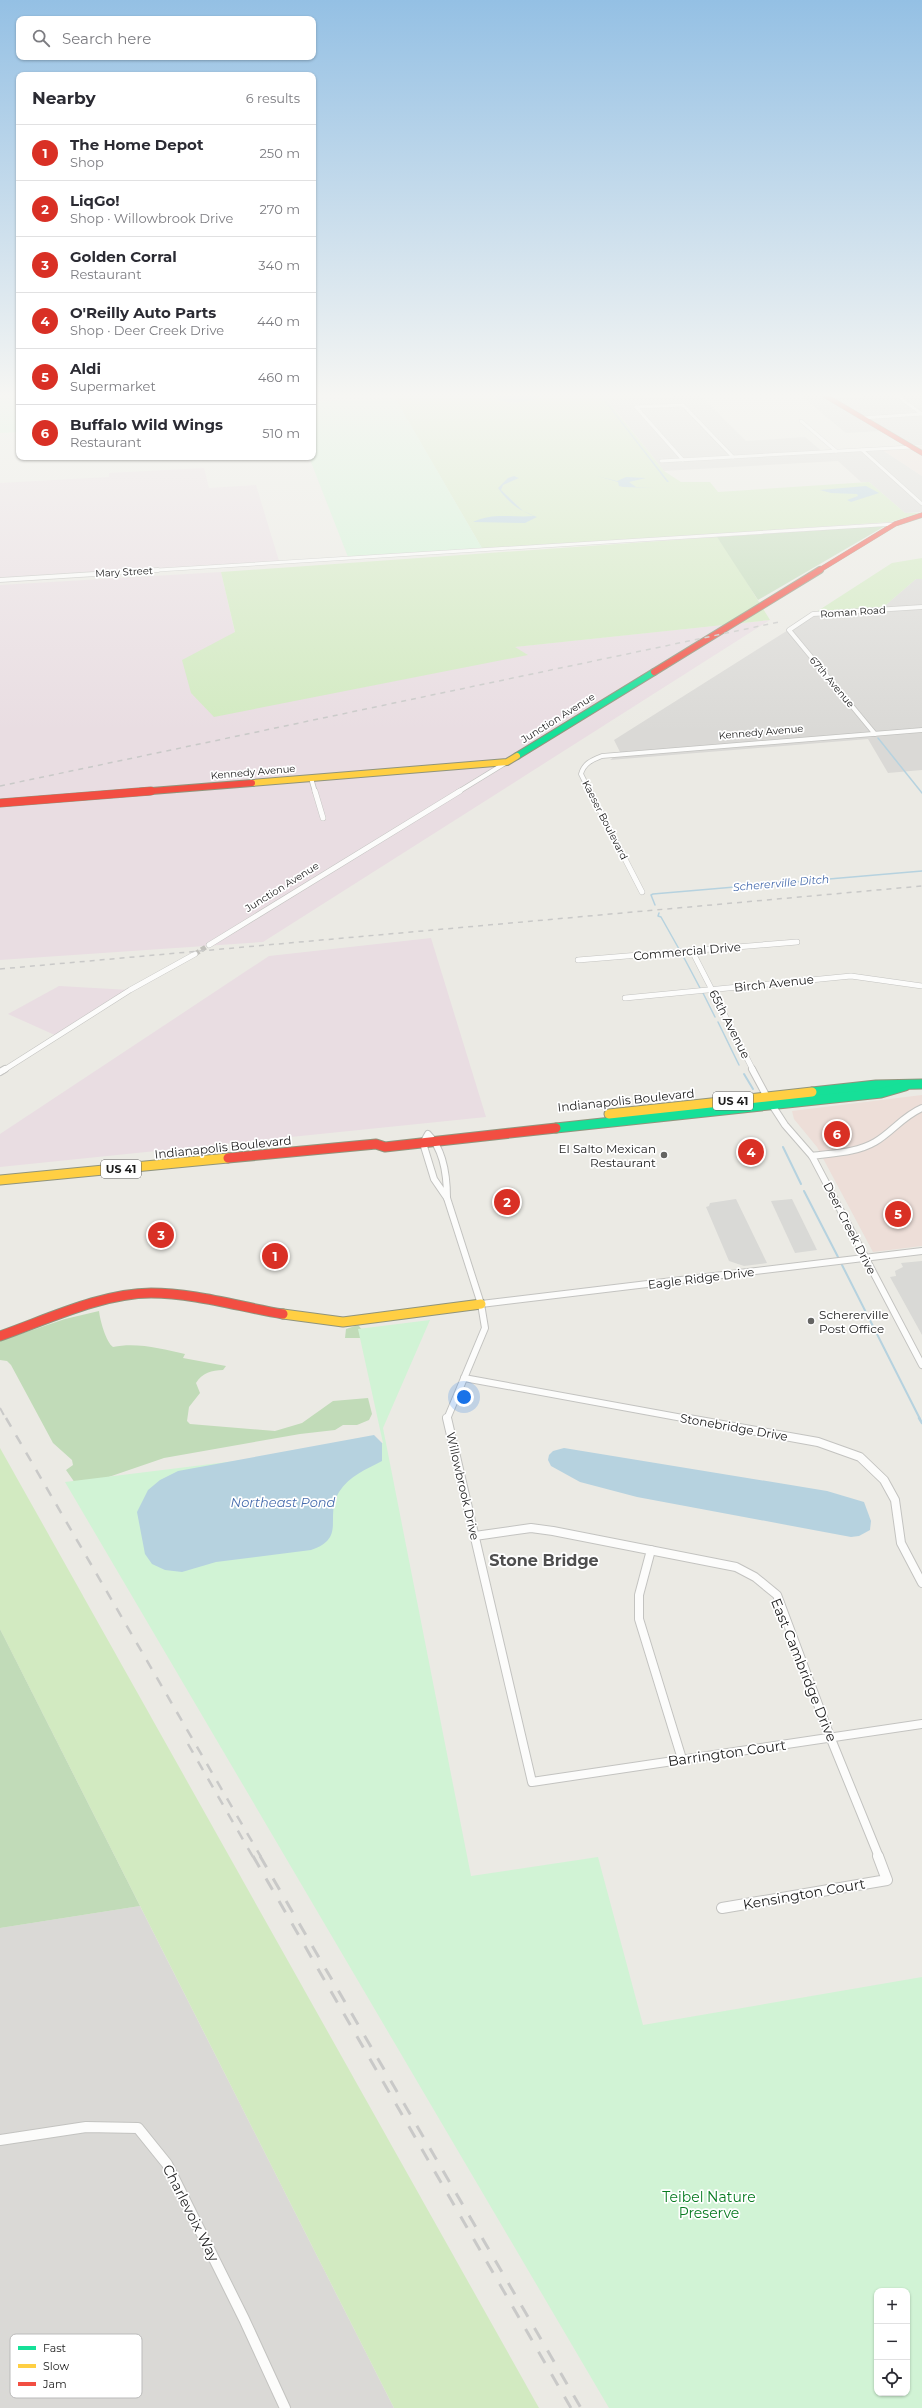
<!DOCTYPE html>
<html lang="en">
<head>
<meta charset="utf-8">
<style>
  body { margin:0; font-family:Montserrat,sans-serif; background:#f7f7f7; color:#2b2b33 }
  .controls { position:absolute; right:12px; bottom:12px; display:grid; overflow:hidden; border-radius:8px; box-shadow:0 1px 3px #0004 }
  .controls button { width:36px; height:36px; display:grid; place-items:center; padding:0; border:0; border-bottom:1px solid #e1e1e2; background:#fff; color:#2b2b33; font:20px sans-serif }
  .you { position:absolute; left:464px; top:1397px; width:14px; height:14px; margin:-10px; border:3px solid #fff; border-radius:50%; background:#1a73e8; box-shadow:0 0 0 6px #1a73e833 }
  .badge { display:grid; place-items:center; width:26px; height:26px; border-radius:50%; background:#d93025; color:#fff; font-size:13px; font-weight:700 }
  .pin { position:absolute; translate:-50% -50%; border:2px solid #fff; box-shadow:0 1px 4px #0006 }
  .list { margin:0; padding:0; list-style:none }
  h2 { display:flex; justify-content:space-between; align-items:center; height:52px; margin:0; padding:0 16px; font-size:17px }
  h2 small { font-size:13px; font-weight:400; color:#7c7c81 }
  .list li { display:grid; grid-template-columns:26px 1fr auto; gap:12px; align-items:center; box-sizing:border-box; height:56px; padding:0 16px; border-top:1px solid #e1e1e2 }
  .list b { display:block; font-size:15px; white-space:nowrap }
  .list p { margin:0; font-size:13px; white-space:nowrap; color:#7c7c81 }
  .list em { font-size:13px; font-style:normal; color:#7c7c81 }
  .icon { flex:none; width:22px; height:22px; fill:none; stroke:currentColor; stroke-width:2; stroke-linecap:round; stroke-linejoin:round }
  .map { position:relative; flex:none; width:922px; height:2408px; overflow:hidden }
  .search { position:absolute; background:#fff; box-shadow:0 1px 3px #0004; left:16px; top:16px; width:300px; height:44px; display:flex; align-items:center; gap:10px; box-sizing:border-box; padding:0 14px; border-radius:8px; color:#7c7c81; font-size:15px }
  .panel { position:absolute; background:#fff; box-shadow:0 1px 3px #0004; left:16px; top:72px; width:300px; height:388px; border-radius:8px }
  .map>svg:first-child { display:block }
  .residential { fill:#dad9d6 }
  .commercial { fill:#edded8 }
  .industrial { fill:#e9dde2 }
  .grass { fill:#d2eac1 }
  .forest { fill:#c1dbb8 }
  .park { fill:#d1f3d5; fill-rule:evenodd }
  .parking { fill:#d9d9d6 }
  .water { fill:#b6d2df }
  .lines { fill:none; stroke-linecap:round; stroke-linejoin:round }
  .stream-far2 { stroke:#b6d2df; stroke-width:1.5 }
  .stream-far1 { stroke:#b6d2df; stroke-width:2 }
  .stream { stroke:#b6d2df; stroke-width:2.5 }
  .street-tunnel { stroke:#c2c1bc; stroke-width:5; stroke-dasharray:5 2.5; stroke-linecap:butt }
  .street-far5-casing { stroke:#c3c3c0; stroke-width:4 }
  .street-far4-casing { stroke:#c3c3c0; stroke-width:5.5 }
  .street-far3-casing { stroke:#c3c3c0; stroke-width:6 }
  .street-far2-casing { stroke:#c3c3c0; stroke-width:8 }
  .street-far1-casing { stroke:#c3c3c0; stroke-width:10 }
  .street-casing { stroke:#c3c3c0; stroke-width:12 }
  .fast-far1-casing { stroke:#90947c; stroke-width:8 }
  .fast-casing { stroke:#90947c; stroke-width:11 }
  .slow-far1-casing { stroke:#90947c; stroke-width:8 }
  .slow-casing { stroke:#90947c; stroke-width:11 }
  .jam-far3-casing { stroke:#90947c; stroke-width:5.5 }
  .jam-far2-casing { stroke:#90947c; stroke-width:8 }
  .jam-far1-casing { stroke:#90947c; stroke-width:9 }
  .jam-casing { stroke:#90947c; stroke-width:11 }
  .street-far5 { stroke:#fcfcfb; stroke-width:3 }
  .street-far4 { stroke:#fcfcfb; stroke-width:4 }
  .street-far3 { stroke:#fcfcfb; stroke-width:5 }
  .street-far2 { stroke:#fcfcfb; stroke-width:6 }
  .street-far1 { stroke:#fcfcfb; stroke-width:8 }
  .street { stroke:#fcfcfb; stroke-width:10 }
  .fast-far1 { stroke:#16e098; stroke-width:6 }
  .fast { stroke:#16e098; stroke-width:9 }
  .slow-far1 { stroke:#ffcf43; stroke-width:6 }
  .slow { stroke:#ffcf43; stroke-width:9 }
  .jam-far3 { stroke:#f24e42; stroke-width:4.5 }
  .jam-far2 { stroke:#f24e42; stroke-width:6 }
  .jam-far1 { stroke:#f24e42; stroke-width:8 }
  .jam { stroke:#f24e42; stroke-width:9 }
  .rail-far3 { stroke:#c9c9c8; stroke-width:1.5; stroke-dasharray:5 5; stroke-linecap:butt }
  .rail-far2 { stroke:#c9c9c8; stroke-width:2; stroke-dasharray:8 8; stroke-linecap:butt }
  .rail-far1 { stroke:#c9c9c8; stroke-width:2.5; stroke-dasharray:10 10; stroke-linecap:butt }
  .rail { stroke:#c9c9c8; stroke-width:3; stroke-dasharray:13 13; stroke-linecap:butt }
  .poi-dot { fill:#646462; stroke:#fff; stroke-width:1.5 }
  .labels { text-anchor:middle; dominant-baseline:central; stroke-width:3.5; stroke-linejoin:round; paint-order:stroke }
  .far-street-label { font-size:10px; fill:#1c1c1c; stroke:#fff }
  .far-water-label { font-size:11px; font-style:italic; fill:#476cad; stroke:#fff }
  .shield { fill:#fff; stroke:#606060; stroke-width:1 }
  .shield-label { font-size:11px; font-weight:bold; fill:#1c1c1c }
  .street-label { font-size:12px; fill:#1c1c1c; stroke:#fff }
  .poi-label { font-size:12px; fill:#1c1c1c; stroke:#fff; text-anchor:end }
  .water-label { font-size:13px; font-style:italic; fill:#476cad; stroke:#fff }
  .near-street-label { font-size:14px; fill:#1c1c1c; stroke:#fff }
  .near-park-label { font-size:14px; fill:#097b22; stroke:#fff }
  .near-neighbourhood-label { font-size:16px; font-weight:bold; fill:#4f4f4f; stroke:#fff }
  .key { fill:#fff; stroke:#bbb; stroke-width:1 }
  .key-label { font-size:11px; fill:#1c1c1c }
</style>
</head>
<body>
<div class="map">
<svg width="922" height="2408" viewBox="0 0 922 2408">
  <rect width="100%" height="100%" fill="#ebeae4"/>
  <g class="residential">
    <polygon points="700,395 746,441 805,437 824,453 881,449 922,476 922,512 905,513 869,482 861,482 838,461 664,471 607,399"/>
    <polygon points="800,395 820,395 880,431 846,433"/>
    <polygon points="828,395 922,395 922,445 913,445"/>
    <polygon points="916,579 922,579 922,770 888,773 868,739 610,760 620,752 614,740 812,615 880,610"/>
    <polygon points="140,1906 394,2408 0,2408 0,1928"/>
  </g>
  <g class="commercial">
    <polygon points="922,446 922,476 881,449 912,447"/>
    <polygon points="922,1095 922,1246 873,1252 817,1147 794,1119 792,1111"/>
  </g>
  <g class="industrial">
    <polygon points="204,468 209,488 256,485 279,561 0,578 0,483 109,477 109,473"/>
    <polygon points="221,572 235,633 527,655 514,647 770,620 263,942 0,960 0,585"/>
    <polygon points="431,938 486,1117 0,1167 0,1134 269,956"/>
    <polygon points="59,986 130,990 57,1036 8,1014"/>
  </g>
  <g class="grass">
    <polygon points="393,395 644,395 646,397 607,400 664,471 681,482 710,482 718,492 869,482 905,513 922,513 890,522 483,550"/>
    <polygon points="717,537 728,552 770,620 515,647 528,655 214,717 191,693 182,660 235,632 221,572"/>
    <polygon points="922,558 922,579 916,579 880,610 813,614 892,563"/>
    <polygon points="0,1448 539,2408 394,2408 0,1629"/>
  </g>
  <g class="forest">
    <polygon points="885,526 758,600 717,537"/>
    <path d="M99 1311C100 1320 106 1342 113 1347 137 1342 162 1349 185 1354L183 1358 226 1366 223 1370C212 1370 202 1373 196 1383L200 1393 189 1407 187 1421 190 1424 275 1431 302 1423 333 1401 368 1398 372 1414 369 1420 357 1425H343L335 1430 300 1434 164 1458 97 1481 89 1503 66 1470 73 1465 72 1460 53 1443 11 1365 7 1361 0 1360V1341L65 1319Z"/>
    <polygon points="358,1325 363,1331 363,1338 345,1338 346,1329"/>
    <polygon points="0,1629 140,1906 0,1928"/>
  </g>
  <g class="park">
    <polygon points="0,395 19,395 19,432 0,433"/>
    <polygon points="395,398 483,550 348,557 309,457 313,457 313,402"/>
    <path d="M430 1320 383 1428 471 1876 598 1857 643 2025 922 1977V2408H609L65 1482 383 1443 358 1329ZM877 2291H907V2393H877Z"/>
  </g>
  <g class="parking">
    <polygon points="736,1199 767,1263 744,1266 729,1261 706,1207 709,1206 710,1203"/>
    <polygon points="792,1199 817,1250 795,1253 771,1201"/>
    <polygon points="922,1261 922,1335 890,1277 896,1276 895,1271 903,1267 901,1263"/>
  </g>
  <g class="water">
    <path d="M494 395H541V396C534 402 499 407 494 395Z"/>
    <polygon points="600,395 601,395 669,482 667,482"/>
    <path d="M514 476 519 478 503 485 501 490 523 511 537 517 525 523 473 522C493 512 513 518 534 516 518 510 508 502 498 488L508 478Z"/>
    <polygon points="597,476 617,481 626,477 646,478 629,482 636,487 654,488 623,487 619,486 618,482"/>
    <polygon points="866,486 879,493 851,502 847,500 858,496 857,494 831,493 820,490"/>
    <path d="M374 1435 382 1443V1461C367 1469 349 1476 339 1492 324 1517 347 1538 311 1550L216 1562 182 1572 165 1570 152 1564 145 1554 137 1512 148 1490 160 1480 178 1471Z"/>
    <polygon points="564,1448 827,1491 864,1502 871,1521 870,1530 859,1536 851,1537 637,1497 580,1482 551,1466 548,1460 549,1455 553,1451"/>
  </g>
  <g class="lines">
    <g class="stream-far2">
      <polyline points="878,738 922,793"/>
      <polyline points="655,905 651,895 653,894 922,871"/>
      <polyline points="659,913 658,916 661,917 679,949"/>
      <polyline points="682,954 700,988"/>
      <polyline points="703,993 715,1017"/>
      <polyline points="718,1022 739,1065"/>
    </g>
    <g class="stream-far1">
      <polyline points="744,1074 753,1089"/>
      <polyline points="783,1147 801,1184"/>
      <polyline points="804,1191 838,1257"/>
      <polyline points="842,1265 920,1419"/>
    </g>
    <polyline class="stream" points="919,1418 922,1423"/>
    <polyline class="street-tunnel" points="195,954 209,945"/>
    <defs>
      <g id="street-far5">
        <polyline points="896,395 922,414"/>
        <polyline points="827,397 863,395"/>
        <polyline points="636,407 683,405 733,457"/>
        <polyline points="636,407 683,460"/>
        <polyline points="862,418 922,414"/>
        <polyline points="801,421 836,451"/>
        <polyline points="862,450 922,504"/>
        <polyline points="661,461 912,447"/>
        <polyline points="142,571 895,524"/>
      </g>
      <g id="street-far4">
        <polyline points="0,580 158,570"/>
        <polyline points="875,734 789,630 813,614 922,607"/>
        <polyline points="311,778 315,792"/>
        <polyline points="458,792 507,762"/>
        <path d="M590 792 581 774C584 763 592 760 602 756L922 730"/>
      </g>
      <g id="street-far3">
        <polyline points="315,791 323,818"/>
        <polyline points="590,791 642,892"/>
        <polyline points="209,945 460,791"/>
        <polyline points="692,951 753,1070"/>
        <polyline points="578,960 797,942"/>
        <polyline points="625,998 851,976 922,986"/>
        <polyline points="4,1070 130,990 195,954"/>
      </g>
      <g id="street-far2">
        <polyline points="752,1069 767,1097"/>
        <polyline points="0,1072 5,1069"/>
        <polyline points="772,1105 785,1125 812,1156 922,1365"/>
        <path d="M428 1134C444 1150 447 1177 447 1198L434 1179 423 1143Z"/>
        <path d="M812 1156C833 1153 856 1153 875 1142 892 1132 903 1116 922 1108"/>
        <polyline points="447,1198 481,1304 485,1328 447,1419"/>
        <polyline points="481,1304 922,1251"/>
        <polyline points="464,1378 688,1419"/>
      </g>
      <g id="street-far1">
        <polyline points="447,1418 532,1782 922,1724"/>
        <polyline points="683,1418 818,1442 860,1457 884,1480 895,1500 901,1543 922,1583"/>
        <polyline points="475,1536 531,1528 553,1531 736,1567 755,1577 777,1595 831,1739 879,1857"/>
        <polyline points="651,1550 639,1595 639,1619 682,1759"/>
      </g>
      <g id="street">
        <polyline points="722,1908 887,1880 878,1856"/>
        <polyline points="0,2140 86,2127 138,2128 167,2164 244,2319 285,2408"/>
      </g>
      <polyline id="fast-far1" points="517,756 654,672"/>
      <g id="fast">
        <polyline points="812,1092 876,1085 922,1084"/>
        <polyline points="556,1128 881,1093 905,1086"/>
      </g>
      <polyline id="slow-far1" points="252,783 507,762 517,756"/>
      <g id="slow">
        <polyline points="609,1114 812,1092"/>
        <polyline points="0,1180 228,1158"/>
        <polyline points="283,1314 343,1322 481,1304"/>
      </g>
      <g id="jam-far3">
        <polyline points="824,395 922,453"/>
        <polyline points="818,571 895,524 922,515"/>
      </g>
      <g id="jam-far2">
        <polyline points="654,672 820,570"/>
        <polyline points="139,792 252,783"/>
      </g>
      <polyline id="jam-far1" points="0,803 151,791"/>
      <g id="jam">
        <polyline points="228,1158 376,1144 385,1147 556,1128"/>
        <path d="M0 1336C46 1320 102 1293 151 1293 195 1293 240 1307 283 1314"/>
      </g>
    </defs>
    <use href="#street-far5" class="street-far5-casing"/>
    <use href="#street-far4" class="street-far4-casing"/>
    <use href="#street-far3" class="street-far3-casing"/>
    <use href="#street-far2" class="street-far2-casing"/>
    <use href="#street-far1" class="street-far1-casing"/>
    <use href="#street" class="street-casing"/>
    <use href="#fast-far1" class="fast-far1-casing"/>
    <use href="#fast" class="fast-casing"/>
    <use href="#slow-far1" class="slow-far1-casing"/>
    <use href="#slow" class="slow-casing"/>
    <use href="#jam-far3" class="jam-far3-casing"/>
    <use href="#jam-far2" class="jam-far2-casing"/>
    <use href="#jam-far1" class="jam-far1-casing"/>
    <use href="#jam" class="jam-casing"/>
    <use href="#street-far5" class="street-far5"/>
    <use href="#street-far4" class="street-far4"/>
    <use href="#street-far3" class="street-far3"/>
    <use href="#street-far2" class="street-far2"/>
    <use href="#street-far1" class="street-far1"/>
    <use href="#street" class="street"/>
    <use href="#fast-far1" class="fast-far1"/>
    <use href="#fast" class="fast"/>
    <use href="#slow-far1" class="slow-far1"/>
    <use href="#slow" class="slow"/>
    <use href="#jam-far3" class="jam-far3"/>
    <use href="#jam-far2" class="jam-far2"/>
    <use href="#jam-far1" class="jam-far1"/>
    <use href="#jam" class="jam"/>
    <g class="rail-far3">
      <polyline points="0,786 779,622"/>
      <polyline points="0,969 922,886"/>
    </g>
    <polyline class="rail-far2" points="0,1408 6,1419"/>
    <g class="rail-far1">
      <polyline points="6,1418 261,1857"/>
      <polyline points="188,1744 253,1857"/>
    </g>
    <g class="rail">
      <polyline points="253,1856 571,2408"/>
      <polyline points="260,1856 581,2408"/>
    </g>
  </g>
  <linearGradient id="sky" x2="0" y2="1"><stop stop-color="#94c0e4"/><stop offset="0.54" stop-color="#f6f6f3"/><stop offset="1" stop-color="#f6f6f3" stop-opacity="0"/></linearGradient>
  <rect width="922" height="732" fill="url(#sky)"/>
  <g class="poi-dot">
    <circle cx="664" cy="1155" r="4"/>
    <circle cx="811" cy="1321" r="4"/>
  </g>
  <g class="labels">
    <g class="far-street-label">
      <text transform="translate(124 572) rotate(-3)">Mary Street</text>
      <text transform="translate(853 612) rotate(-4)">Roman Road</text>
      <text transform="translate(832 682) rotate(50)">67th Avenue</text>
      <text transform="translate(558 718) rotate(-32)">Junction Avenue</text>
      <text transform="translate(761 732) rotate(-5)">Kennedy Avenue</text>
      <text transform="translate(253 772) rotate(-5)">Kennedy Avenue</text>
      <text transform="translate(605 820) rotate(63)">Kaeser Boulevard</text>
      <text transform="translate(282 887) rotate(-32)">Junction Avenue</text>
    </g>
    <g class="far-water-label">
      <text transform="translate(781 883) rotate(-5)">Schererville Ditch</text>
    </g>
    <g class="shield">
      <rect x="713" y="1092" width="40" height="18" rx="3"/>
      <rect x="101" y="1160" width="40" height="18" rx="3"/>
    </g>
    <g class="shield-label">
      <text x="733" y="1101">US 41</text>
      <text x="121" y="1169">US 41</text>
    </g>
    <g class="street-label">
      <text transform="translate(687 951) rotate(-5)">Commercial Drive</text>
      <text transform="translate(774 983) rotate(-6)">Birch Avenue</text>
      <text transform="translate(730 1024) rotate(63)">65th Avenue</text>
      <text transform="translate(626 1100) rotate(-6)">Indianapolis Boulevard</text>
      <text transform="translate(223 1147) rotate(-6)">Indianapolis Boulevard</text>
      <text transform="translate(850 1228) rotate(63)">Deer Creek Drive</text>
      <text transform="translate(701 1278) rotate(-7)">Eagle Ridge Drive</text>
      <text transform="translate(734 1427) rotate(10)">Stonebridge Drive</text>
      <text transform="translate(463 1486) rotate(77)">Willowbrook Drive</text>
    </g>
    <g class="poi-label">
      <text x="656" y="1148">El Salto Mexican<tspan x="656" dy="14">Restaurant</tspan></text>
      <text x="819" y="1314" text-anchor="start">Schererville<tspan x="819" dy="14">Post Office</tspan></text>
    </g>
    <g class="water-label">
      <text x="283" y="1502">Northeast Pond</text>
    </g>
    <g class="near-street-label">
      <text transform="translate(804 1670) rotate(68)">East Cambridge Drive</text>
      <text transform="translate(727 1753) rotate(-8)">Barrington Court</text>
      <text transform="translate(804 1894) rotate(-10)">Kensington Court</text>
      <text transform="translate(191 2213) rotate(63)">Charlevoix Way</text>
    </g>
    <g class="near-park-label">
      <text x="709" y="2197">Teibel Nature<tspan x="709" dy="16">Preserve</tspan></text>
    </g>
    <g class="near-neighbourhood-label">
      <text x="544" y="1560">Stone Bridge</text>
    </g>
  </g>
  <rect x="10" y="2334" width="132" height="64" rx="6" class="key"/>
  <rect x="18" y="2346" width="18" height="4" fill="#16e098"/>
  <rect x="18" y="2364" width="18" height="4" fill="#ffcf43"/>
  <rect x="18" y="2382" width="18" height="4" fill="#f24e42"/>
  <g class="key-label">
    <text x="43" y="2352">Fast</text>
    <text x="43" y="2370">Slow</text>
    <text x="43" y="2388">Jam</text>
  </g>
</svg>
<div class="controls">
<button>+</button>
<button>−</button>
<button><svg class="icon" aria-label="locate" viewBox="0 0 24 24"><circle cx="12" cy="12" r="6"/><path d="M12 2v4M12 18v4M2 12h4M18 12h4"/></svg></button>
</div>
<div class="you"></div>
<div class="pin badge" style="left:275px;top:1256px">1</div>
<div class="pin badge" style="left:507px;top:1202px">2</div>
<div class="pin badge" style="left:161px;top:1235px">3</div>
<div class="pin badge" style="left:751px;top:1152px">4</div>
<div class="pin badge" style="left:898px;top:1214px">5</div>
<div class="pin badge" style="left:837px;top:1134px">6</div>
<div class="search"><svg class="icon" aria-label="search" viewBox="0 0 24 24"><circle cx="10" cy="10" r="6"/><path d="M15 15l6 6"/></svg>Search here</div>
<section class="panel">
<h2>Nearby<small>6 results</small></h2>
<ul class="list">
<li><span class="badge">1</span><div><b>The Home Depot</b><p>Shop</p></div><em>250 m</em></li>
<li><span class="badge">2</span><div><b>LiqGo!</b><p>Shop · Willowbrook Drive</p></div><em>270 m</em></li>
<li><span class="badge">3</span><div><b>Golden Corral</b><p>Restaurant</p></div><em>340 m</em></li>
<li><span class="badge">4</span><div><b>O'Reilly Auto Parts</b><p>Shop · Deer Creek Drive</p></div><em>440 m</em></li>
<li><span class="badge">5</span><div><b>Aldi</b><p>Supermarket</p></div><em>460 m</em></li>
<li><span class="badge">6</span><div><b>Buffalo Wild Wings</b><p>Restaurant</p></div><em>510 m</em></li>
</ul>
</section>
</div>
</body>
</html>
